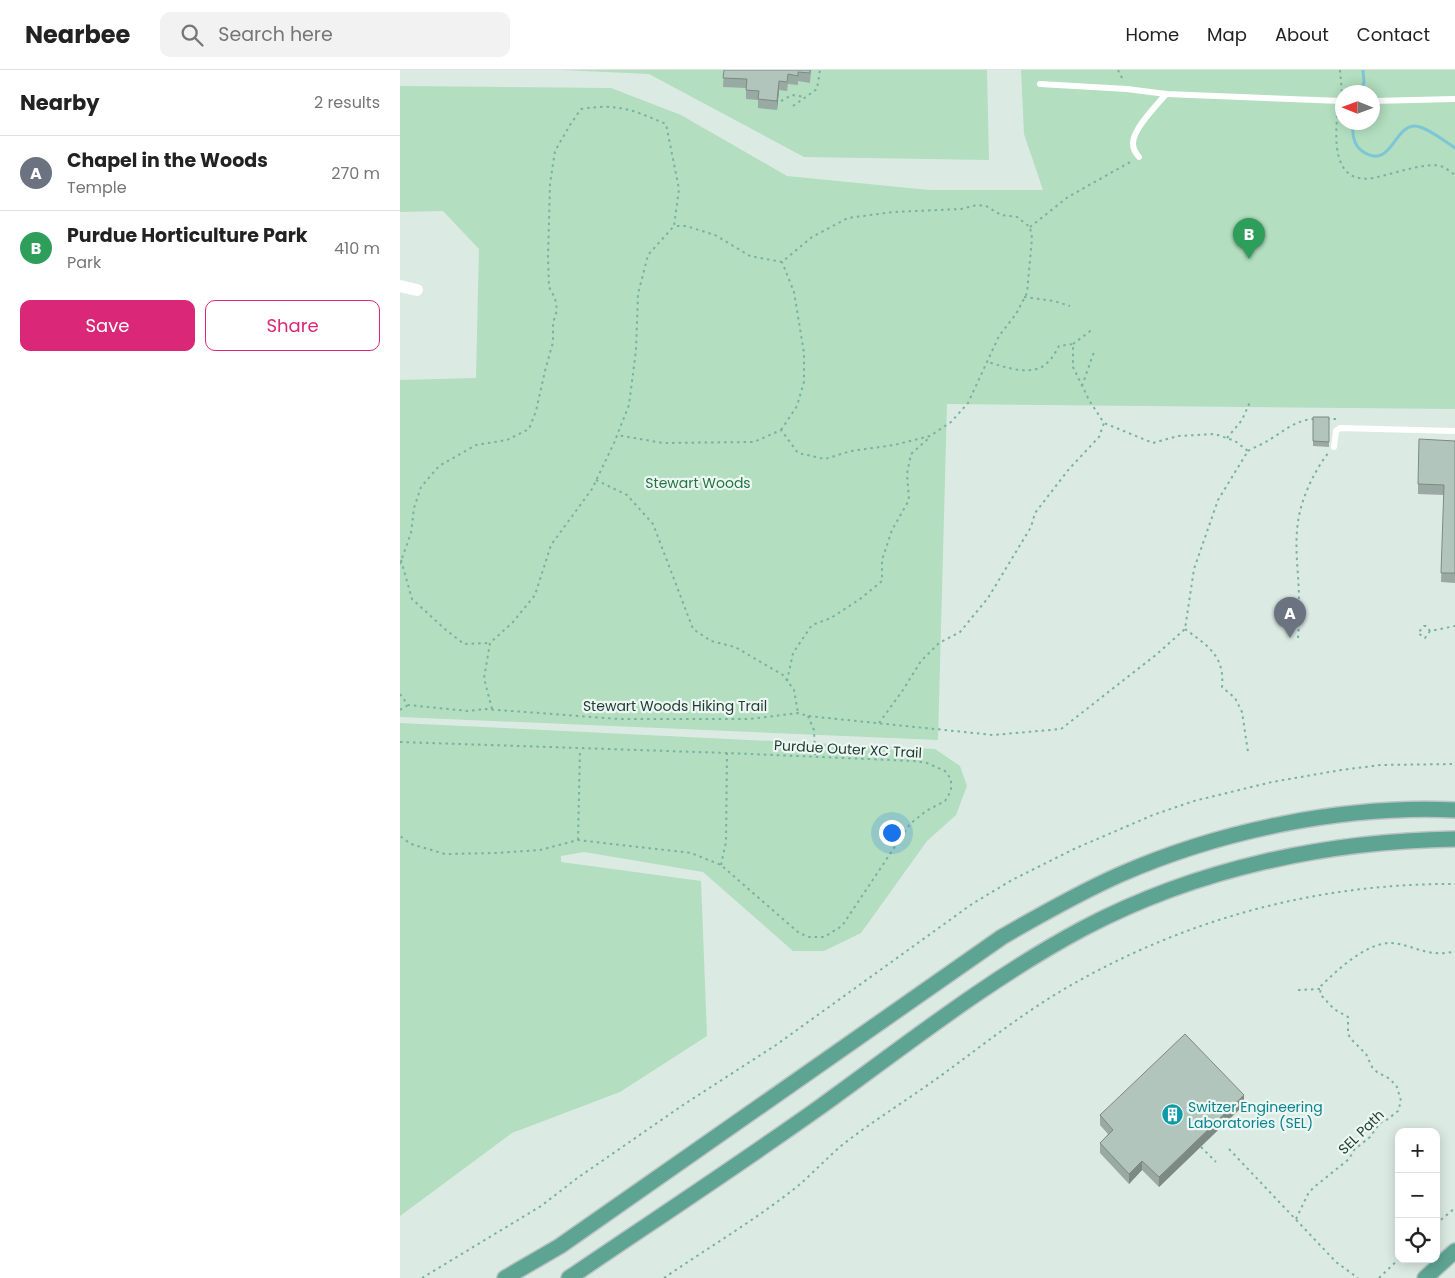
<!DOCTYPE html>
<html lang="en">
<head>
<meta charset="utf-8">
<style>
  body { margin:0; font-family:Poppins,sans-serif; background:#f2f2f2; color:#222 }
  .controls { position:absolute; right:15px; bottom:15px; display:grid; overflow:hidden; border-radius:10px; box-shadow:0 2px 12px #0003 }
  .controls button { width:45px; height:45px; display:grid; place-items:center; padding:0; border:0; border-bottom:1px solid #e0e0e0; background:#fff; color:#222; font:25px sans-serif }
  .compass { position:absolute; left:935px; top:15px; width:45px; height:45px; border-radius:50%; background:#fff; box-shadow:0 2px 12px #0003; rotate:271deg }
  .you { position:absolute; left:491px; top:762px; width:18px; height:18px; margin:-12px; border:4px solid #fff; border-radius:50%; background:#1a73e8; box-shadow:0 0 0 8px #1a73e833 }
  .badge { display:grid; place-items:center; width:32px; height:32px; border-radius:50%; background:#db2777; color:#fff; font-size:16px; font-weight:700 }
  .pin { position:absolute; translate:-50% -41px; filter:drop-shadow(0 1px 2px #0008) }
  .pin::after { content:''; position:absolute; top:26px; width:18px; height:15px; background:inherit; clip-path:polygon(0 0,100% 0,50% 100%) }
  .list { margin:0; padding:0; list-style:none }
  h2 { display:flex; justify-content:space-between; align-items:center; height:65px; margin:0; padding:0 20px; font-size:21px }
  h2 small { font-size:16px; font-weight:400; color:#767676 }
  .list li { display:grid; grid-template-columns:32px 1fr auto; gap:15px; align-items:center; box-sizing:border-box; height:75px; padding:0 20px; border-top:1px solid #e0e0e0 }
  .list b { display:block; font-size:19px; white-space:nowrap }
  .list p { margin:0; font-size:16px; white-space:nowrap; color:#767676 }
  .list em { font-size:16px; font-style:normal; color:#767676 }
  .actions { display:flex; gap:10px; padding:15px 20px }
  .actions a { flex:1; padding:11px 0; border:1px solid #db2777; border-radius:10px; text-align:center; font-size:18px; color:#db2777 }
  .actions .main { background:#db2777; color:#fff }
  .icon { flex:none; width:28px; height:28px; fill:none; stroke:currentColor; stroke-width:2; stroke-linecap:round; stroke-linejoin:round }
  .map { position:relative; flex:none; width:1055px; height:1208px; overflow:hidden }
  header { display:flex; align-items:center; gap:30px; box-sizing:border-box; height:70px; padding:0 25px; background:#fff; border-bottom:1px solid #e0e0e0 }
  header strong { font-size:24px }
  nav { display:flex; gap:28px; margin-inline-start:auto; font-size:18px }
  .search { width:350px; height:45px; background:#f2f2f2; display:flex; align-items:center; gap:12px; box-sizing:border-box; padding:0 18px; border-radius:10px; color:#767676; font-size:19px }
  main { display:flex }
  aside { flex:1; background:#fff }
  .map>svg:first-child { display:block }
  .green { fill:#b3debf; fill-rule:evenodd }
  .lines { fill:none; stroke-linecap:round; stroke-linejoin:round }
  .stream { stroke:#7ec6d5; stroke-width:3 }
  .primary-casing { stroke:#bbc4c2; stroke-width:18 }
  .path { stroke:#7ab1a1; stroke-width:2; stroke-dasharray:2.5 4; stroke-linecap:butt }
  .service { stroke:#fff; stroke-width:6 }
  .minor { stroke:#fff; stroke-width:12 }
  .primary { stroke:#5da493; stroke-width:15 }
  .wall { fill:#99a9a3 }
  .shaded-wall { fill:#7d8a84 }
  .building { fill:#b2c5bd; stroke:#7d8a84 }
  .labels { text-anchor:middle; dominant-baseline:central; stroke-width:4.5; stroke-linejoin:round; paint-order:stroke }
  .park-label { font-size:14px; fill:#247545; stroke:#edf7f2 }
  .street-label { font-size:14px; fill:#1d3b33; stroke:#edf7f2 }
  .culture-label { font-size:14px; fill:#0d838f; stroke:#edf7f2; text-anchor:start }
</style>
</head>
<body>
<header>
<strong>Nearbee</strong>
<div class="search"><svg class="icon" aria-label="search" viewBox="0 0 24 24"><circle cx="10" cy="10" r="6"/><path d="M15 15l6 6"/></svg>Search here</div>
<nav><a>Home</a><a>Map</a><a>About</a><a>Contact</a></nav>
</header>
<main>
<aside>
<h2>Nearby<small>2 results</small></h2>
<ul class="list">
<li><span class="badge" style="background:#6b7280">A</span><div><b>Chapel in the Woods</b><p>Temple</p></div><em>270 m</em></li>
<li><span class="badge" style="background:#2e9e5b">B</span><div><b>Purdue Horticulture Park</b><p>Park</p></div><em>410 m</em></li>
</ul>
<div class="actions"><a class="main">Save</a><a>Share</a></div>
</aside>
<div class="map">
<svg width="1055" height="1208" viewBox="0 0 1055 1208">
  <rect width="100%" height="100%" fill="#dceae4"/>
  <g class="green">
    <polygon points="162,0 587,0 589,90 404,87 249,4"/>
    <path d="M621 0H1055V339L547 334 538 670 0 647V310L76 308 79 179 43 141 0 142V16L211 18 281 45 387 106 529 120H643L624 64ZM942 22H972V52H942Z"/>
    <polygon points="0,653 535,679 560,696 567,716 556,745 527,771 461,863 424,881 393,881 303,802 184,782 161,786 161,792 301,811 307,966 220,1022 112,1063 0,1146"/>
  </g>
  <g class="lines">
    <g class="stream">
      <polyline points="961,22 964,12 963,0"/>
      <path d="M953 52C952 62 953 75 962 81 991 101 993 57 1014 56 1024 55 1046 72 1055 78"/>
    </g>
    <defs>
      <g id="primary">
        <path d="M105 1208 160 1176 602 867C640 845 679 823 719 805 821 760 944 735 1055 740"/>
        <path d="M169 1208C253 1151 337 1096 420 1037 506 975 590 908 684 858 798 798 927 771 1055 769"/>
        <polyline points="1025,1208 1055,1181"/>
      </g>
    </defs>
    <use href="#primary" class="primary-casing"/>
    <g class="path">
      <polyline points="718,0 723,10"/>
      <polyline points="940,0 942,23"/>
      <polyline points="381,31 392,25 405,27"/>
      <polyline points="393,36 417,19 420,0"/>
      <path d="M938 39C935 66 931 115 973 108 993 104 1013 96 1034 95L1044 97 1055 105"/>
      <polyline points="630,157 668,127 732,91"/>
      <polyline points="624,227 654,231 670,236"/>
      <polyline points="673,274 693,259"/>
      <polyline points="682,316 694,282"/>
      <polyline points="927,349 937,349"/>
      <polyline points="381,360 397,336 404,312 404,283 394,222 382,192"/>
      <polyline points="827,368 842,350 850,332"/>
      <path d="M848 381C855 377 863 374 869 370 884 361 897 349 915 349"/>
      <polyline points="196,410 227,425 253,454 293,559 311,571 335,577 383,605 394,620 398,643"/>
      <polyline points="1,490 12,529 46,560 64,574 90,573"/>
      <path d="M0 494 11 463 14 438 21 417 39 396 76 375 107 370 129 359 136 341 145 301 153 272V253L157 240 155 228 149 217 148 188 150 114 155 81 170 55 181 39C218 33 233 40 266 54L279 119 274 156H286L315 165 350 186 382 192 412 167 448 148 493 142 561 139 577 135 586 136 601 145 617 147 630 157 632 168 627 223 616 244 599 266 568 333 551 352 530 366 494 375 451 381 425 389 398 383 381 360 354 372 263 373 217 365"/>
      <path d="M785 559C808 576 825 586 822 617L835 628 842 642 848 682"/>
      <polyline points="1030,561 1025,568 1018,563 1024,556 1026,556 1030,561 1055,556"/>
      <path d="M898 568C899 555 900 542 899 530 899 504 894 478 898 452 901 429 914 401 929 382"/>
      <polyline points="387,611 393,583 412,555 431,548 460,529 482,511 482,490 492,460 509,430 507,404 511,384 530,367"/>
      <polyline points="0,624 8,635 68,641 85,639 219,649 350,649 398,643 408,646 593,665 661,659 757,584 785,559 794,499 818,430 848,381 835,371 815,364 778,366 753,373 704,353"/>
      <polyline points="92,639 84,608 90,573 113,552 135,525 151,475 192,419 214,373 229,335 236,280 238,224 248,185 274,156"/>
      <polyline points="0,640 8,635"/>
      <polyline points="408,646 414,660 415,685"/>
      <path d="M479 653 503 620 521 591 539 573 560 562 588 528 631 457 635 443 669 399 699 367 704 353 689 330 673 297V274L659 276C656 281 653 288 648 292 634 308 605 297 588 292"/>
      <polyline points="0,672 327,683 514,691 527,693 545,701 551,709 551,721 545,731 526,741 510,754 442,856 424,867 409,867 399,863 321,795 291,783 178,770 140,780 96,783 45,784 11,774 0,766"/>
      <polyline points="178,770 180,679"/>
      <polyline points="321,795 326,772 327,683"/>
      <polyline points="898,920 920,919"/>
      <polyline points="801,1077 816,1092"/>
      <polyline points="829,1079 936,1192 958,1208"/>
      <path d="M896 1149 908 1124 913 1118 949 1089 954 1080 970 1067 980 1053 988 1049 998 1041 1001 1031 997 1017 990 1009 977 1002 972 997 966 984 951 969 948 964V947L934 939 920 924 921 916C937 900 965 874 989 873 1005 873 1020 882 1035 883 1042 884 1049 882 1055 882"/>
      <polyline points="1036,1154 1055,1138"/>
      <polyline points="22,1208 141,1136 176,1109 283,1035 376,975 572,834 612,810 674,779 753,745 794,731 872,712 941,700 981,695 1055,694"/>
      <path d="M264 1208C309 1177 357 1149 399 1115 414 1102 427 1088 442 1075 473 1051 507 1030 539 1007 579 978 619 946 661 921 781 850 916 813 1055 814"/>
      <polyline points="979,1208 999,1189"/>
    </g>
    <g class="service">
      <polyline points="640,14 727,19 766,24 942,31"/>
      <polyline points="972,31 1055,29"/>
      <path d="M739 87C735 82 733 79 733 73 733 59 757 35 766 24"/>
      <polyline points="934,377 936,361 940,358 1055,361"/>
    </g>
    <polyline class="minor" points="0,216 17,220"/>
    <use href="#primary" class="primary"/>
  </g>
  <g class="wall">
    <polygon points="324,0 411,0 410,13 398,11 398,15 388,14 387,21 379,20 377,40 358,38 358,30 346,29 346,18 323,17"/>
    <polygon points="913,347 929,347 929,377 913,376"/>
    <polygon points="1055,371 1055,513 1041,512 1044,425 1018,424 1018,414"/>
    <polygon points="844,1035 759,1117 742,1100 729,1114 700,1083 700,1073 708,1064 700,1055 700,1045"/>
  </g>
  <g class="shaded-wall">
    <polygon points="379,11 379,20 377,40 377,31"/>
    <polygon points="844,1025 844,1035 759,1117 759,1107"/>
    <polygon points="742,1091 742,1100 729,1114 729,1104"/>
  </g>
  <g class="building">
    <polygon points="324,0 410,0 410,3 398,2 398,6 388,4 387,12 379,11 377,31 358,29 359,21 346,20 347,9 323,8"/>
    <polygon points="913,347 929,347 929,372 913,371"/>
    <polygon points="1019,369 1055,371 1055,503 1041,503 1044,415 1018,414"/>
    <polygon points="785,964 844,1025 759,1107 742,1091 729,1104 700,1073 713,1060 700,1045"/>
  </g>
  <defs>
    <symbol id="building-disc" viewBox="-11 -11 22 22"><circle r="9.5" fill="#0f9aa8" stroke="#edf7f2"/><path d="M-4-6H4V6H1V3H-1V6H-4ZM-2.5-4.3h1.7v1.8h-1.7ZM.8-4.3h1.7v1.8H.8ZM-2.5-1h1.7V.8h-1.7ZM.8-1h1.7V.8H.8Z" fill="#fff"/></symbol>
  </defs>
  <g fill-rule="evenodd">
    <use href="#building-disc" x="760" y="1032" width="25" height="25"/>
  </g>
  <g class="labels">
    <g class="park-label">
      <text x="298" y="413">Stewart Woods</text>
    </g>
    <g class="street-label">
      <text x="275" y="636">Stewart Woods Hiking Trail</text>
      <text transform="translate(448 679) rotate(3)">Purdue Outer XC Trail</text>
      <text transform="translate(961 1062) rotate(-44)">SEL Path</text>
    </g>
    <g class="culture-label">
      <text x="788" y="1037">Switzer Engineering<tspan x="788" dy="16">Laboratories (SEL)</tspan></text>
    </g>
  </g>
</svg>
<div class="controls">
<button>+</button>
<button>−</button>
<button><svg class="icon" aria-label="locate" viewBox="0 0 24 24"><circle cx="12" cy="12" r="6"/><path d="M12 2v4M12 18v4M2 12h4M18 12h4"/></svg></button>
</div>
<svg class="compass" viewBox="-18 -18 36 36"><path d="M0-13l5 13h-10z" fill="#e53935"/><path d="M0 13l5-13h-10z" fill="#767676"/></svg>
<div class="you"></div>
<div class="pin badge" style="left:890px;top:568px;background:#6b7280">A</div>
<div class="pin badge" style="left:849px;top:189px;background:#2e9e5b">B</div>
</div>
</main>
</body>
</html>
